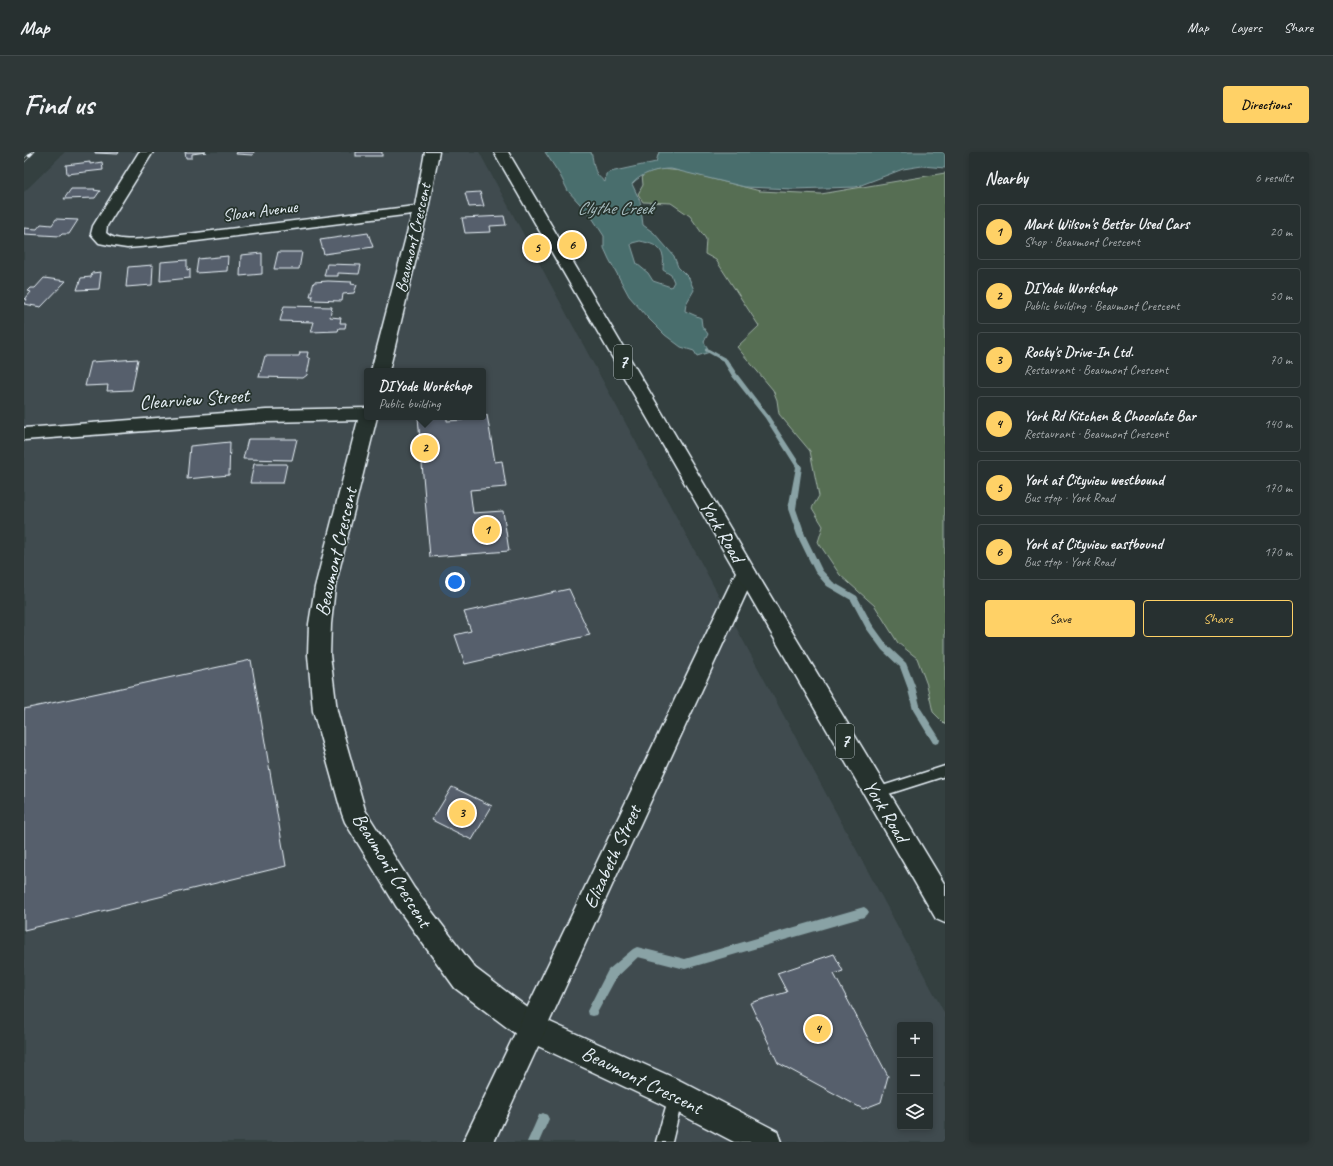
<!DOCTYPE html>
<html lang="en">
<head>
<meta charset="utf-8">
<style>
  body { margin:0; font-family:Caveat,sans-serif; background:#2f3838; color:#f1f3f6 }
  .controls { position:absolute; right:12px; bottom:12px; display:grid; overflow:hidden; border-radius:4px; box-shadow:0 2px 6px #0003 }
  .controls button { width:36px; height:36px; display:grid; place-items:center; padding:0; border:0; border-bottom:1px solid #434b4c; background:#273030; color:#f1f3f6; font:20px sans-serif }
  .you { position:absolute; left:431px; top:430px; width:14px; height:14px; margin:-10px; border:3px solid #fff; border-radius:50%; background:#1a73e8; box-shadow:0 0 0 6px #1a73e833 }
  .badge { display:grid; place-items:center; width:26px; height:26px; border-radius:50%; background:#ffd166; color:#111; font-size:13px; font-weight:700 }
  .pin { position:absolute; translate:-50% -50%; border:2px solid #fff; box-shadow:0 1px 4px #0006 }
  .popup { position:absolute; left:340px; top:216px; width:122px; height:52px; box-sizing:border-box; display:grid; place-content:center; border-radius:4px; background:#273030; filter:drop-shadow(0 1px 3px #0005); font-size:13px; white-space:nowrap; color:#a4a9ab }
  .popup b { font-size:15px; color:#f1f3f6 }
  .popup::after { content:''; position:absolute; left:50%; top:100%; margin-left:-8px; border:8px solid transparent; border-top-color:#273030 }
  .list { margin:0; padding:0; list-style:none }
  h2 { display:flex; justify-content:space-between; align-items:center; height:52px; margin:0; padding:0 16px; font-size:17px }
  h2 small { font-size:13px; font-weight:400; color:#a4a9ab }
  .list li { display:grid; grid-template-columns:26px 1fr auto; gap:12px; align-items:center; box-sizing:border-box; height:56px; margin:0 8px 8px; padding:0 8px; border:1px solid #434b4c; border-radius:4px }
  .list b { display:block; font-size:15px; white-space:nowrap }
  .list p { margin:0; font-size:13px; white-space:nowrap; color:#a4a9ab }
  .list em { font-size:13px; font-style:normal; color:#a4a9ab }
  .actions { display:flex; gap:8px; padding:12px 16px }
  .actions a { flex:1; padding:9px 0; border:1px solid #ffd166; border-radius:4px; text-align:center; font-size:14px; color:#ffd166 }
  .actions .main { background:#ffd166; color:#111 }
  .icon { flex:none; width:22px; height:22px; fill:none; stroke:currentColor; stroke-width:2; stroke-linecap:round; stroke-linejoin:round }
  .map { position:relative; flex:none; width:921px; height:990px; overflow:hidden; border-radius:4px }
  header { display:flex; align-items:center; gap:24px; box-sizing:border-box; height:56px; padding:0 20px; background:#273030; border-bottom:1px solid #434b4c }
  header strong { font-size:19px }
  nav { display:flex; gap:22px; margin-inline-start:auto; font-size:14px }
  .intro { display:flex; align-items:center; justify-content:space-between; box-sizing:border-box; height:96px; padding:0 24px }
  h1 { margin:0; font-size:28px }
  .button { padding:10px 18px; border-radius:4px; background:#ffd166; color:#111; font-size:14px; font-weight:700 }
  main { display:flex; gap:24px; padding:0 24px }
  aside { flex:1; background:#273030; border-radius:4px; box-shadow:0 2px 6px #0003 }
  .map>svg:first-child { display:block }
  .built { fill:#414c50; fill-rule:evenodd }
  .green { fill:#566e52; stroke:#9fb0a5 }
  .water { fill:#496e6d; stroke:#89a2a5; fill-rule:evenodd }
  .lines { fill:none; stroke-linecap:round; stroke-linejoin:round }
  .stream { fill:#89a2a5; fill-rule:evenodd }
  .building { fill:#565f6c; stroke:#e8f1f8 }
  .lane-casing { stroke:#e8f1f8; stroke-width:3 }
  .street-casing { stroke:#e8f1f8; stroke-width:3 }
  .secondary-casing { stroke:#e8f1f8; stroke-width:3 }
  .primary-casing { stroke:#e8f1f8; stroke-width:3 }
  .lane { fill:#26332d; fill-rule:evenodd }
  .street { fill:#26332d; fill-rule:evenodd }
  .secondary { fill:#26332d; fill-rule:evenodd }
  .primary { fill:#26332d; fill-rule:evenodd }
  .rail-casing { stroke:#e8f1f8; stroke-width:3 }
  .rail { stroke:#26332d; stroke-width:2; stroke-dasharray:6; stroke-linecap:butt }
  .labels { text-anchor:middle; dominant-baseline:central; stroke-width:3.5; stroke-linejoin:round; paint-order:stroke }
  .far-street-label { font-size:17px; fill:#e8f1f8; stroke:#26332d }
  .far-water-label { font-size:18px; font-style:italic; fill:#a8bdc0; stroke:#26332d }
  .shield { fill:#26332d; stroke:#aeb8bb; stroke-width:1 }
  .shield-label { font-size:19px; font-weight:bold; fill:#e8f1f8 }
  .street-label { font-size:20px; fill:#e8f1f8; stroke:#26332d }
</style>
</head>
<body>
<header>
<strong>Map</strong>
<nav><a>Map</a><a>Layers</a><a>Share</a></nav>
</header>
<div class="intro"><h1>Find us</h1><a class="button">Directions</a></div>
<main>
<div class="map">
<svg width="921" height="990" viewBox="0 0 921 990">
  <rect width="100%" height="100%" fill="#344040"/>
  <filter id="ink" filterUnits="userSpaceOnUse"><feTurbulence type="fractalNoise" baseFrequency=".025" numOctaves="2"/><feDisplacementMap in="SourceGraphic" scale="8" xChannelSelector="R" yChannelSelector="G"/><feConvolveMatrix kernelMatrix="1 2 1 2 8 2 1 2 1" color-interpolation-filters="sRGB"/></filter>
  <g filter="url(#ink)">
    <path class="built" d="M41 0H455L921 862V990H0V40ZM343 219H459V265H343ZM876 873H906V975H876Z"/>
    <polygon class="green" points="637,17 658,19 736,39 797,42 921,21 921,572 909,560 903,533 893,506 874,491 851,454 816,423 794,390 799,374 788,356 795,344 786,299 755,262 753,248 749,238 713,195 735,174 692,108 681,102 682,87 666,64 647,51 619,50 614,42 619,33 618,22"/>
    <path class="water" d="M521 0H567C571 14 568 20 581 30L582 22 586 20 632 10 635 0H921V16L898 14 879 17 832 35 769 37 721 35 647 17C632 17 618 21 608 32L616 49 619 73 630 81 650 104 654 115 665 126 670 138 662 152 661 159 677 166 678 174 684 182 680 190 686 200 673 204 670 199 657 195 641 183 623 165 605 144 585 107 580 96V84L567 64 544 39 536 23ZM616 89C625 91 636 93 639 104 640 108 639 114 639 118L647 123 650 130 647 135 629 129 624 121 613 112 607 93 608 91Z"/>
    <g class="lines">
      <g class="stream">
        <polygon points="683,196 703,207 713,222 745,264 778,315 772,357 781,383 798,418 809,430 833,444 848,472 864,494 882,511 891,534 897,557 915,585 916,588 915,591 912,592 909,591 889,558 883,534 876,515 858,498 842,476 827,448 803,434 791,420 773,383 764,357 772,315 741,266 708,224 699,209 681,199 681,197"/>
        <polygon points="840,755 843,757 845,760 843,763 840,765 661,817 614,805 592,826 572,863 568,864 564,863 563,859 584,818 609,797 613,795 661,807"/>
        <polygon points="519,961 523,963 525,967 515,990 503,990 515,963"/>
      </g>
    </g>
    <g class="building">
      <polygon points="71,0 95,0 94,2 71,1"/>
      <polygon points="161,0 182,0 168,2 168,6 162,6"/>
      <polygon points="213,0 230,0 229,3 212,2"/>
      <rect x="332" y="0" width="26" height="4"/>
      <polygon points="66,10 66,12 78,10 79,18 43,22 42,13"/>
      <polygon points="47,37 71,37 70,38 76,39 71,46 40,47"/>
      <polygon points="456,40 460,54 445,55 441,41"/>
      <polygon points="480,64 482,73 466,74 467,80 441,81 438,66"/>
      <polygon points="32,67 54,68 45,82 38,82 36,84 0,82 0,76 13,77 17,72 28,73"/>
      <polygon points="344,81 349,95 300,102 296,88"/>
      <polygon points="254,100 278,100 275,117 250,117"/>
      <polygon points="238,101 238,122 216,124 217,103"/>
      <polygon points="204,104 203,119 172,121 174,107"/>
      <polygon points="163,108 163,118 166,117 166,126 136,129 137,110"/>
      <polygon points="303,112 337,113 335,122 314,121 314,124 300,124"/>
      <polygon points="129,113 128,133 102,135 104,115"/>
      <polygon points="77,120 75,137 53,138 57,126 67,125 68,121"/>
      <polygon points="20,126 42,129 17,155 0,152 3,147 1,147 7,140 4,139 7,136 11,136"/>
      <polygon points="304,129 328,130 327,132 333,133 330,141 319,142 318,149 288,148 289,144 286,144 290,130"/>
      <polygon points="260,154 308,155 306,165 317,166 316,171 322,171 321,176 315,176 314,179 287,180 290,170 256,169"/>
      <polygon points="276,200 284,200 283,205 286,207 283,223 279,226 235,225 241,204 275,204"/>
      <polygon points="114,207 108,238 83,239 84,233 61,234 67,210"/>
      <polygon points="459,263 463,263 471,310 478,309 482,335 446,338 449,361 479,359 485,399 406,405 394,265 423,265 423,269 439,268 438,265 459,265"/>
      <polygon points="224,287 273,287 268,308 219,307"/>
      <polygon points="206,290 205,323 163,327 166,294"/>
      <polygon points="230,312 263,312 259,331 226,331"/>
      <polygon points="545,437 566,483 441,512 431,483 447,479 440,460"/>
      <polygon points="227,508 262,714 0,778 0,557"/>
      <polygon points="428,635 468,654 448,688 408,668"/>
      <polygon points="810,802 819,819 810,822 864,924 857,950 839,957 754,911 726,851 763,840 753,821"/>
    </g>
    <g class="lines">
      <defs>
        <g id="lane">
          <polygon points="921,614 921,624 852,646 848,645 846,641 848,637 852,636"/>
          <polygon points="652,937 657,939 659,944 648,990 632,990 645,944 647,939"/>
        </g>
        <g id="street">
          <path d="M115 0H129L83 74 82 81C93 92 125 86 140 85L391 54 401 0H415L404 57 365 219H347L388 62 140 93 103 96 90 94 75 91 67 82 69 74Z"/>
          <polygon points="343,256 343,265 353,265 311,435 307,472 306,503 313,559 341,658 390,736 451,816 517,866 657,929 753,979 757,990 710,990 635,951 497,886 431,836 372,754 321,670 318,662 289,559 284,503 285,472 291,435 334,268 242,270 0,288 0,276 242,258"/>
        </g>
        <polygon id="secondary" points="722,412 729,415 732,420 470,990 439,990 712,420 715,415"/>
        <polygon id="primary" points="470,0 484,0 729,415 921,733 921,771 912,767"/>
      </defs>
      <use href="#lane" class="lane-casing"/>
      <use href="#street" class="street-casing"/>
      <use href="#secondary" class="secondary-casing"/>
      <use href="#primary" class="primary-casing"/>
      <use href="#lane" class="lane"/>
      <use href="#street" class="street"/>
      <use href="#secondary" class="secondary"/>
      <use href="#primary" class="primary"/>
      <defs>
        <polyline id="rail" points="0,9 9,0"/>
      </defs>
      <use href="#rail" class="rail-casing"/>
      <use href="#rail" class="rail"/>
    </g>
  </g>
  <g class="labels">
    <g class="far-street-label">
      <text transform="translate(236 59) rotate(-7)">Sloan Avenue</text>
      <text transform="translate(389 86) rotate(-77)">Beaumont Crescent</text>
    </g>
    <g class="far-water-label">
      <text x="591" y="56">Clythe Creek</text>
    </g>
    <g class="shield">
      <rect x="590" y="193" width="18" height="34" rx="3"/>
      <rect x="812" y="572" width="18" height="34" rx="3"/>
    </g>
    <g class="shield-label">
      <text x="599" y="210">7</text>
      <text x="821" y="589">7</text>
    </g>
    <g class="street-label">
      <text transform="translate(170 247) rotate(-4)">Clearview Street</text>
      <text transform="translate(698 379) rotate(60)">York Road</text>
      <text transform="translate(312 400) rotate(-77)">Beaumont Crescent</text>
      <text transform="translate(862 659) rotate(59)">York Road</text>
      <text transform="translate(588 705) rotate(-65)">Elizabeth Street</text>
      <text transform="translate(368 718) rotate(58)">Beaumont Crescent</text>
      <text transform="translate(618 928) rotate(26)">Beaumont Crescent</text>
    </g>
  </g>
</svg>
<div class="controls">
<button>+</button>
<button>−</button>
<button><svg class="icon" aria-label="layers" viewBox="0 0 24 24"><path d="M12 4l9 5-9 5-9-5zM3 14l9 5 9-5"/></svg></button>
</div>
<div class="you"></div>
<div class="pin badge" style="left:463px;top:378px">1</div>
<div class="pin badge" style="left:401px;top:296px">2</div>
<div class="popup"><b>DIYode Workshop</b>Public building</div>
<div class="pin badge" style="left:438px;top:661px">3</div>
<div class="pin badge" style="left:794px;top:877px">4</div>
<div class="pin badge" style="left:513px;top:96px">5</div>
<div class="pin badge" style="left:548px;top:93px">6</div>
</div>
<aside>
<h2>Nearby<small>6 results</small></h2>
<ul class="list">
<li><span class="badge">1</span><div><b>Mark Wilson's Better Used Cars</b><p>Shop · Beaumont Crescent</p></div><em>20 m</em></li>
<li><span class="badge">2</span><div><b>DIYode Workshop</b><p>Public building · Beaumont Crescent</p></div><em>50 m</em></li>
<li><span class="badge">3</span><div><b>Rocky's Drive-In Ltd.</b><p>Restaurant · Beaumont Crescent</p></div><em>70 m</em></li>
<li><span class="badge">4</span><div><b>York Rd Kitchen &amp; Chocolate Bar</b><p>Restaurant · Beaumont Crescent</p></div><em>140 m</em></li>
<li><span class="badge">5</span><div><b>York at Cityview westbound</b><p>Bus stop · York Road</p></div><em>170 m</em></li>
<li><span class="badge">6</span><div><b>York at Cityview eastbound</b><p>Bus stop · York Road</p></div><em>170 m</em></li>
</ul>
<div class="actions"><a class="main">Save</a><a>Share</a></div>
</aside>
</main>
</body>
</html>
